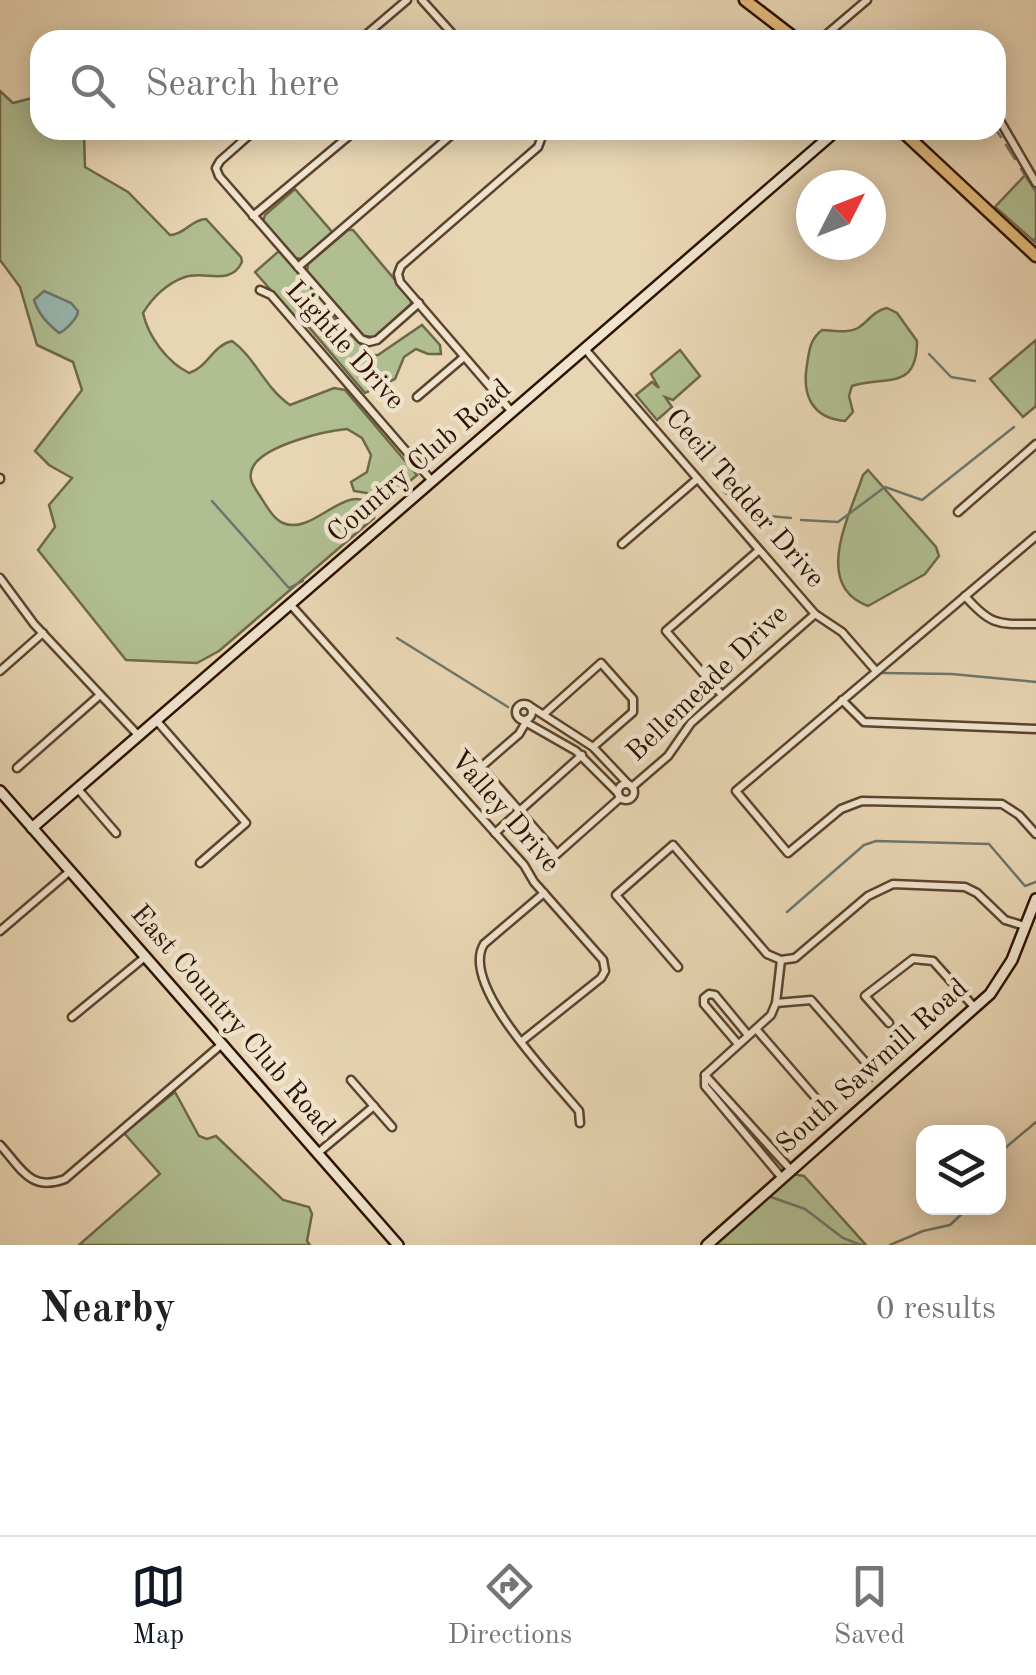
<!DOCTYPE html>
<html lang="en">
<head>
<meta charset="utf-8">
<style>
  body { margin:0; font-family:"Old Standard TT",serif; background:#f6f6f6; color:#222 }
  .controls { position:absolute; right:30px; bottom:30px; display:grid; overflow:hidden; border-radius:20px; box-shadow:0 5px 25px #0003 }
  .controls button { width:90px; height:90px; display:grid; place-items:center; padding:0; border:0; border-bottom:2px solid #e0e0e0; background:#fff; color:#222; font:50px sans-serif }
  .compass { position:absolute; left:796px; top:170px; width:90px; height:90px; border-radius:50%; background:#fff; box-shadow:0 5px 25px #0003; rotate:48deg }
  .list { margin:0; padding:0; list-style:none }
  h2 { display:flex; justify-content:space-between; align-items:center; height:130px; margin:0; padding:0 40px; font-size:42px }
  h2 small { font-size:32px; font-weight:400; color:#767676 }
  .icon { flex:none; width:55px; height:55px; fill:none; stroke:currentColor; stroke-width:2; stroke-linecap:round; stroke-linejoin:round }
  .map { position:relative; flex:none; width:1036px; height:1245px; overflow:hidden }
  .search { position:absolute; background:#fff; box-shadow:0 5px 25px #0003; left:30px; right:30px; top:30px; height:110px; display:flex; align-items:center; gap:25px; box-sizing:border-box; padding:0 35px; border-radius:30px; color:#767676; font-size:38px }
  .sheet { height:290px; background:#fff }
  nav { display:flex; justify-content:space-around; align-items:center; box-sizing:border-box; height:140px; border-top:2px solid #e0e0e0; background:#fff; font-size:28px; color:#767676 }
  nav a { display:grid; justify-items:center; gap:5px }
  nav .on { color:#111827 }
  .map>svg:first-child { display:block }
  .green { fill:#b0be91; stroke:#6e6848; stroke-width:2.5 }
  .water { fill:#97b8b0; stroke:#6d766a; stroke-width:2.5 }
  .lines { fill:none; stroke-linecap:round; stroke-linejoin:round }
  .stream { stroke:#6d766a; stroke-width:2.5 }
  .street-casing { stroke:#5c432d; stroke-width:11 }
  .secondary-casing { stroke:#2d1200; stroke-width:14 }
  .primary-casing { stroke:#2d1200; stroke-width:15 }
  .street { stroke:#f0e4ce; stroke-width:6 }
  .secondary { stroke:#f0e4ce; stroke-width:9 }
  .primary { stroke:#e4ba7a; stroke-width:10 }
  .labels { text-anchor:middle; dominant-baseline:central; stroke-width:9; stroke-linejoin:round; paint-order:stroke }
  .street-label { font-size:28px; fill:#2d1200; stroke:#f0e4ce }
</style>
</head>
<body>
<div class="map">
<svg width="1036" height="1245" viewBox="0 0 1036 1245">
  <rect width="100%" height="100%" fill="#e8d5b3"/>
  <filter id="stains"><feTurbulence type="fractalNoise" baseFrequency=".002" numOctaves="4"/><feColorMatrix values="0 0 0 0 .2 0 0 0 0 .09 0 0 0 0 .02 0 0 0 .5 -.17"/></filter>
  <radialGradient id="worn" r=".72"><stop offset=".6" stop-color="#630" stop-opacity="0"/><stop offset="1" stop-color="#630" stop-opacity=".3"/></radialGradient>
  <g class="green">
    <path d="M0 91 13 103 40 96V130H80L84 134 85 167 128 192 170 235C184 235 192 219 206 219L241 257 242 262C230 287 205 270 185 277 167 283 152 298 143 313 148 336 167 362 189 373 207 368 213 345 232 341 255 357 264 387 290 405L334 388 345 390 417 475 391 497 354 491 351 482 367 472 371 455 362 438 347 429C324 431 267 445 254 465 247 476 252 484 258 493 265 503 272 518 283 523 314 537 349 476 375 509L374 518 219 651 197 663 126 660 38 550 55 527 49 505 72 478 49 465 35 451 82 390 73 362 37 345 20 287 0 260Z"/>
    <polygon points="1028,172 1036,185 1036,243 995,207"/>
    <polygon points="295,189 333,233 304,259 295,258 263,221 265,215"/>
    <polygon points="348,230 353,230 411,299 411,304 375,337 364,336 307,271 308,264"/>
    <polygon points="279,251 315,292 296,319 255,272"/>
    <path d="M887 308 897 313 917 341C917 392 885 375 852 386L849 396 853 412 845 421C811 418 802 394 807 365 809 351 810 339 822 330 834 330 847 334 858 328 869 321 873 311 887 308Z"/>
    <polygon points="316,309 331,315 372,355 378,355 422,325 440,345 441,354 428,354 416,349 404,357 395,379 365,393 307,325 307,317"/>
    <polygon points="1036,340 1036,406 1023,417 990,379"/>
    <polygon points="680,350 700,376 673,400 665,397 672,407 657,420 636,395 652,382 659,388 651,374"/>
    <path d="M868 470 936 547 939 556 925 574 868 606C811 585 851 513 863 475Z"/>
    <polygon points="175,1092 199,1136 207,1139 216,1136 283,1200 309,1207 312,1214 307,1241 310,1245 79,1245 160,1174 124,1133"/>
    <polygon points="792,1174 804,1176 866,1245 713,1245"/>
  </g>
  <path class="water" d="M44 291 71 303 78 311C78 318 65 331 59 333 47 323 39 315 34 300Z"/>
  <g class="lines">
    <g class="stream">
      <polyline points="996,130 1001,137"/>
      <polyline points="1006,145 1015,159"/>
      <polyline points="1021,169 1036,192"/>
      <polyline points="1034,239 1036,240"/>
      <polyline points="929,354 951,377 975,381"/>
      <polyline points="723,491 734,499"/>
      <polyline points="212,501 289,588 303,581"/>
      <polyline points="740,503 769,516 791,518"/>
      <polyline points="801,520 838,522 885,487 922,500 1014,427"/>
      <polyline points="397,638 508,707"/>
      <polyline points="883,673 952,674 1036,682"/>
      <polyline points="787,912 864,845 876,841 989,844 1025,886 1036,882"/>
      <polyline points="998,1154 1036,1122"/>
      <polyline points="768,1196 805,1209 843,1238 861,1245"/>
      <polyline points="890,1245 923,1231 950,1225 968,1208"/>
    </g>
    <defs>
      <g id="street">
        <polyline points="422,0 458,40"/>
        <polyline points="360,40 407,0"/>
        <polyline points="820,40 867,0"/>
        <polyline points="940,40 951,40"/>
        <polyline points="996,114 1036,183"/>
        <polyline points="255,130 220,161 216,168 219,176 361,339 369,342 377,340 419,303"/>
        <polyline points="253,216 356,130"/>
        <polyline points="298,267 457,130"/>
        <polyline points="260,290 271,295 432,481"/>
        <polyline points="585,349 815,614 842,632 876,671"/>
        <polyline points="417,397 464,357"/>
        <polyline points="512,412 400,282 398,274 401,266 538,147 541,139 538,130"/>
        <polyline points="0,479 0,478"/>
        <polyline points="958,512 1036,444"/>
        <polyline points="1036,536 736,791 788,853 841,809 862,801 1002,804 1019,815 1036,834"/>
        <polyline points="622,544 696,480"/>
        <polyline points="0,578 34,624 138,735"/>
        <path d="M965 596C991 626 998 624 1036 624"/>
        <polyline points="290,604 524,865 534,882 603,960 605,971 601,978 522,1041"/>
        <polyline points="0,671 43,633"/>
        <polyline points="722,695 666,631 758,551"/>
        <polyline points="842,700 864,722 1036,729"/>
        <circle cx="524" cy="712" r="8"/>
        <polyline points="528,705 593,747 628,784"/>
        <polyline points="544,714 601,663 633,699 633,712 593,747"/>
        <polyline points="520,719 576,751 618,793"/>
        <polyline points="156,720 246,823 200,863"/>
        <polyline points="526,722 519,734 481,767 557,854 620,798"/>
        <polyline points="17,768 100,695"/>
        <circle cx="626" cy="792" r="8"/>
        <polyline points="632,787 668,756 691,723 815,614"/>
        <polyline points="77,788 116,833"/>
        <polyline points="495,833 582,755"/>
        <path d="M544 893 484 944C459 985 553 1079 579 1111L580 1123"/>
        <polyline points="0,931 70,871"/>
        <polyline points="678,967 616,895 673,845 767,954 781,960 795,958 868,896 893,884 965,887 977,893 1005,920 1025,926"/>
        <polyline points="776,1003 811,1000 874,1072 870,1077 860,1077"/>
        <polyline points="72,1017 145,957"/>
        <polyline points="889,1023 865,996 913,959 933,961 975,1008"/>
        <polyline points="756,1029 827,1111"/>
        <polyline points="738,1044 704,1004 704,998 709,994 715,995 748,1035"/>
        <polyline points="705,1075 771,1015 776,1003 781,960"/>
        <polyline points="351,1080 392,1127"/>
        <path d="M0 1145C22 1169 30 1192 65 1179L222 1044"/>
        <polyline points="318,1153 374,1106"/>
        <polyline points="782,1178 705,1086 705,1075 791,1170"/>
      </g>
      <g id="secondary">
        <polyline points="0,791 398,1245"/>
        <polyline points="32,828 837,130"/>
        <polyline points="707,1245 990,994 1012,960 1036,899"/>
      </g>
      <g id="primary">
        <polyline points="745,0 797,40"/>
        <polyline points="901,130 1036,256"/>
      </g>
    </defs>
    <use href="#street" class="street-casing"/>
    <use href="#secondary" class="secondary-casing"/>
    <use href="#primary" class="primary-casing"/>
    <use href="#street" class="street"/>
    <use href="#secondary" class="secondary"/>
    <use href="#primary" class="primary"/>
  </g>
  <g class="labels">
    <g class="street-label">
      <text transform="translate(344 346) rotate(48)">Lightle Drive</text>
      <text transform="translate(420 462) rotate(-41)">Country Club Road</text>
      <text transform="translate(744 499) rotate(49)">Cecil Tedder Drive</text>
      <text transform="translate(708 684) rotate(-44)">Bellemeade Drive</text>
      <text transform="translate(504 812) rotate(49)">Valley Drive</text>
      <text transform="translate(232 1021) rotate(49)">East Country Club Road</text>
      <text transform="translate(873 1067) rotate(-42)">South Sawmill Road</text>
    </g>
  </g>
  <rect width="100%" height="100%" filter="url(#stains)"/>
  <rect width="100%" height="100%" fill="url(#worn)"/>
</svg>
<div class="controls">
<button><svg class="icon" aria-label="layers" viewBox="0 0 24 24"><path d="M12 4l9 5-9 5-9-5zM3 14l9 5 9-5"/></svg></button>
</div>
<svg class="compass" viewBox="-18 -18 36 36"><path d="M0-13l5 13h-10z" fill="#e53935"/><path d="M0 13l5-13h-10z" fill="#767676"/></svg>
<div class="search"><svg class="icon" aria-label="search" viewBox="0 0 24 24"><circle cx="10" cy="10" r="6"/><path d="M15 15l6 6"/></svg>Search here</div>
</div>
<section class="sheet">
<h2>Nearby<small>0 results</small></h2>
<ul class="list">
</ul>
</section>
<nav>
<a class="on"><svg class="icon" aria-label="map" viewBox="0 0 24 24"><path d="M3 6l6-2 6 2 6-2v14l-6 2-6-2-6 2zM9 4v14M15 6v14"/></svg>Map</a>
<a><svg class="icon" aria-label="directions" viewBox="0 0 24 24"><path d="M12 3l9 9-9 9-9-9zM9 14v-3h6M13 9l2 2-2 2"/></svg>Directions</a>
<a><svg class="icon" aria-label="saved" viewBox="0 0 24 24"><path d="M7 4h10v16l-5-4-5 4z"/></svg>Saved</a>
</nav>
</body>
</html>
